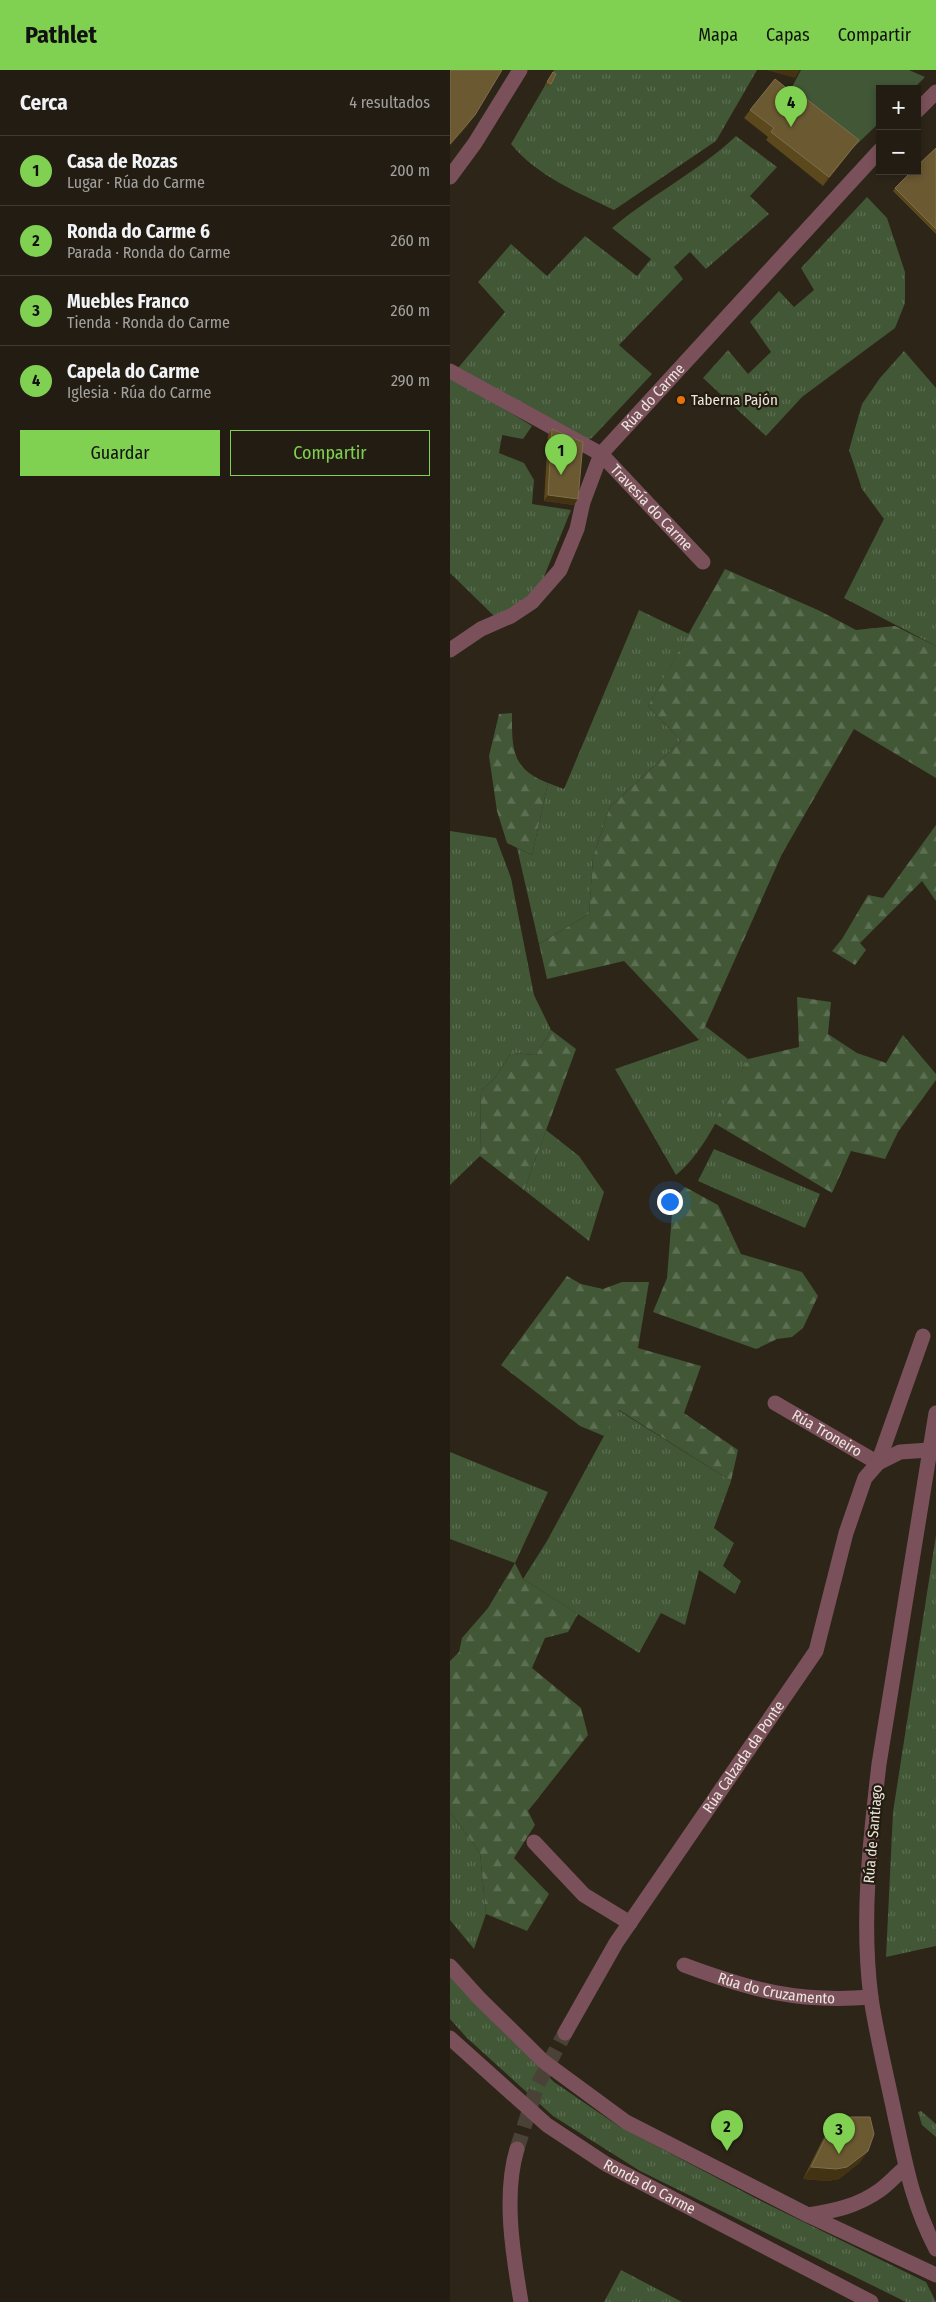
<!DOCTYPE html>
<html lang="es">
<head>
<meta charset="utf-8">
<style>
  body { margin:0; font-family:"Fira Sans Condensed",sans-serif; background:#2a251b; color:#f1f3f6 }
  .controls { position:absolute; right:15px; top:15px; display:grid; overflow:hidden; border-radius:0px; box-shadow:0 2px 8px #0003 }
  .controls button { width:45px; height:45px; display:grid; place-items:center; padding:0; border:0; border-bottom:1px solid #3f3a32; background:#221c12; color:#f1f3f6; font:25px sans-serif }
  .you { position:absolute; left:219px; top:1131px; width:18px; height:18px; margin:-12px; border:4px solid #fff; border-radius:50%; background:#1a73e8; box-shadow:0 0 0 8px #1a73e833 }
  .badge { display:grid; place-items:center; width:32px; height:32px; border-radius:50%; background:#80d051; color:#111; font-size:16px; font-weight:700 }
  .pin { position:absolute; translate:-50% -41px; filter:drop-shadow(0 1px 2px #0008) }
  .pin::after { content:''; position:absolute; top:26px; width:18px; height:15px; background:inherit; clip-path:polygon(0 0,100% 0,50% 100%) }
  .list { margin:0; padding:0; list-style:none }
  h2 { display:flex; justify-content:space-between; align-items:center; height:65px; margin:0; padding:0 20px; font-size:21px }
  h2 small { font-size:16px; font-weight:400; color:#a2a19f }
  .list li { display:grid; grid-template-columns:32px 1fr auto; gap:15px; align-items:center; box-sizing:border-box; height:70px; padding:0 20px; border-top:1px solid #3f3a32 }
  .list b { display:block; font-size:19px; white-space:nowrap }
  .list p { margin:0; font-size:16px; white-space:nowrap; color:#a2a19f }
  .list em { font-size:16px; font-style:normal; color:#a2a19f }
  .actions { display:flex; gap:10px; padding:15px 20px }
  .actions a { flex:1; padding:11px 0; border:1px solid #80d051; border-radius:0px; text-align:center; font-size:18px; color:#80d051 }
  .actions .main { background:#80d051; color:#111 }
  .map { position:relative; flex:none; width:486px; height:2232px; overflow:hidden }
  header { display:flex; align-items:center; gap:30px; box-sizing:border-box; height:70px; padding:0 25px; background:#80d051; color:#111 }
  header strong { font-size:24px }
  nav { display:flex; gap:28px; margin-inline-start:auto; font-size:18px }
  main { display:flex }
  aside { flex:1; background:#221c12 }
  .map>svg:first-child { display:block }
  .grass { fill:url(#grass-tufts) }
  .forest { fill:url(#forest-firs) }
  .park { fill:#415736 }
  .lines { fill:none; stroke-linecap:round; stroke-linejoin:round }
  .minor-tunnel { stroke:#4a4236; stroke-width:15; stroke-dasharray:15 8; stroke-linecap:butt }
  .minor { stroke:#7a515b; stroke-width:15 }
  .wall { fill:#5c481d }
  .shaded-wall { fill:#433313 }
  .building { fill:#6b5932; stroke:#806f4d }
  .food-dot { fill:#e8710a; stroke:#231c0f; stroke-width:2 }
  .labels { text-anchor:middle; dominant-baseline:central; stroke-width:4.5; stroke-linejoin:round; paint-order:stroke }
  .street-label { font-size:15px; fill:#ece7de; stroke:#231c0f }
  .poi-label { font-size:15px; fill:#ece7de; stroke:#231c0f; text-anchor:start }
</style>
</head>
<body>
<header>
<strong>Pathlet</strong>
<nav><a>Mapa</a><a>Capas</a><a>Compartir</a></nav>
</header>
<main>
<aside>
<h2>Cerca<small>4 resultados</small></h2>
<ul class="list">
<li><span class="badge">1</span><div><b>Casa de Rozas</b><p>Lugar · Rúa do Carme</p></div><em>200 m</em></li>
<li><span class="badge">2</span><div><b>Ronda do Carme 6</b><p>Parada · Ronda do Carme</p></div><em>260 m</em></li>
<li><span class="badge">3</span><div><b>Muebles Franco</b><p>Tienda · Ronda do Carme</p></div><em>260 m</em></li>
<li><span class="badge">4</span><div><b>Capela do Carme</b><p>Iglesia · Rúa do Carme</p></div><em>290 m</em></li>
</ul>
<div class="actions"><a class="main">Guardar</a><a>Compartir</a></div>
</aside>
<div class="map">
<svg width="486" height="2232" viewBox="0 0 486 2232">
  <defs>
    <pattern id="grass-tufts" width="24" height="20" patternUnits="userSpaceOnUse" patternTransform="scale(1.25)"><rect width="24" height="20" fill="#415736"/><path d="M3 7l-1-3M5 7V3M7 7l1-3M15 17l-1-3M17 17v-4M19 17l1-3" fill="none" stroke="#5d6f53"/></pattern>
    <pattern id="forest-firs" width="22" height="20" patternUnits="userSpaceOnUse" patternTransform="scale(1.25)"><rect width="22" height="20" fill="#415736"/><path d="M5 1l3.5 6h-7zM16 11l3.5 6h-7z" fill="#5d6f53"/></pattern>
  </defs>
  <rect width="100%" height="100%" fill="#2d2518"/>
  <g class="grass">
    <path d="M104 0H307L266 71 164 140C127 122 87 106 61 74Z"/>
    <path d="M286 66 327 97 300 126 319 144 256 199 240 182 224 197 233 209 169 275 202 304 142 368 130 372 8 298 55 242 28 212 61 174 97 206 135 166 187 206 201 189 162 158C201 125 249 101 286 66Z"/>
    <polygon points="417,127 437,148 455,202 455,233 445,258 352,327 316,366 253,308 278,280 298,304 321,282 300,252 329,221 344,237 364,220 351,198"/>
    <polygon points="454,281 486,318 486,576 394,528 434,449 412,419 399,380 412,334 430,308"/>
    <polygon points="0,309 12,313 82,356 73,369 52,365 49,383 74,393 84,410 82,434 121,440 89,519 63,539 44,546 0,503"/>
    <polygon points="189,540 239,564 198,636 231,671 160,737 143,787 139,844 89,874 67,778 82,785 98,713 114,719"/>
    <polygon points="0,761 46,768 61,808 84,925 101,960 86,985 61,983 45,1008 31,1021 30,1086 0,1115"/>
    <path d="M255 956 298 989C280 1024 256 1082 226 1105L165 999 249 970Z"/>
    <polygon points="96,1060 129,1086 154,1122 139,1171 74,1120"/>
    <polygon points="264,1079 370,1124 355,1158 248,1111"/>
    <polygon points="168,1340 281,1411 264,1458 284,1473 273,1496 291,1511 285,1524 249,1500 235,1555 211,1543 189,1583 73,1509 97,1471"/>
    <polygon points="0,1382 98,1422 65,1493 0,1469"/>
    <polygon points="486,1465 486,1876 436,1887 443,1742"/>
    <polygon points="0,1742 30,1783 36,1844 24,1879 0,1850"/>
    <polygon points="0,1903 50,1959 104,2012 170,2057 309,2130 476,2212 486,2232 456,2232 190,2101 103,2046 17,1968 0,1949"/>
    <polygon points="471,2041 486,2054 486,2067 472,2055 468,2042"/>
    <polygon points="171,2200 232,2232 154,2232"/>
  </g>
  <g class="forest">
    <polygon points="275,499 370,541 406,560 445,556 486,576 486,708 404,659 332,784 249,970 174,891 97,909 89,874 139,844 143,787 160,737 231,671 198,636"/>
    <path d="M62 643C62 678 61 699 98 713L82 785 57 773 47 741 39 686 49 644Z"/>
    <polygon points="486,755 486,831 472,811 410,873 416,880 405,895 382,881 392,869 418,825 433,828"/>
    <polygon points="347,927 381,932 378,964 407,983 436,993 453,965 486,1004 486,1010 448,1062 435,1089 401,1081 382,1123 264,1053 298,989 349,977"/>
    <polygon points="101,960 126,979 74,1120 30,1086 31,1021 45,1008 61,983 86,985"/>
    <polygon points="235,1117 268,1135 291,1184 352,1202 368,1226 353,1258 342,1267 327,1269 306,1279 203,1242 217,1208 223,1131"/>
    <polygon points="117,1206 131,1214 153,1219 172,1212 199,1212 188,1278 251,1296 234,1343 288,1380 281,1411 169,1340 154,1366 130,1356 51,1295"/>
    <polygon points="65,1493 73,1509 128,1544 118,1562 95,1568 82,1598 131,1638 138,1665 78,1741 85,1755 64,1788 99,1824 77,1861 36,1844 30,1783 0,1742 0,1591 9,1582 12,1568 38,1538"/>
  </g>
  <polygon class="park" points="351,0 459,0 475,7 463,19 430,19 430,52 403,78 335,30"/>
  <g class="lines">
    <polyline class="minor-tunnel" points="67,2079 87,2016 115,1963"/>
    <g class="minor">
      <polyline points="467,41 486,22"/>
      <polyline points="0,107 25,73 70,0"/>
      <path id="s1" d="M0 301 151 384 253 492"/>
      <path id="s2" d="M0 580 31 559 61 546 82 532 110 500 127 459 133 432 151 384 430 80"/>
      <path id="s3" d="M325 1333 428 1393"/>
      <path d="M486 1343 429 1694C420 1771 411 1851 421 1928 427 1968 437 2007 445 2046 456 2096 462 2133 486 2179"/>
      <polyline points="428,1393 450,1382 479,1380"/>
      <polyline points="84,1772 134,1825 180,1853"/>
      <path id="s4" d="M234 1895C301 1920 348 1933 421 1927"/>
      <polyline points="0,1896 29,1928 93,1991 176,2052 358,2145 486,2205"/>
      <path id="s5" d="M115 1963 166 1873 366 1581 396 1463 415 1408 428 1393 473 1266"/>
      <path id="s6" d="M0 1968 97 2055 156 2094 421 2232"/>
      <path d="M67 2079C53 2125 63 2185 71 2232"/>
      <path d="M358 2145C384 2141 408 2136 430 2120 439 2114 447 2104 456 2097"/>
    </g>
  </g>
  <g class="wall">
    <polygon points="103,2 101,14 98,17 95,15"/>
    <polygon points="300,40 403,78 373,116 316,70 318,67 294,48"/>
    <polygon points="486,78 486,164 443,121 445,118"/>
    <polygon points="102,359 124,435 94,431 98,365"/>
    <polygon points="386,2047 418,2081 409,2093 389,2109 378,2111 353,2109 378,2059"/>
  </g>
  <g class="shaded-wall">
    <polygon points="316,0 350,0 345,8"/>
    <polygon points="25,45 17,57 0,76 0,74"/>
    <polygon points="409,70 403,78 373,116 379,107"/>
    <polygon points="98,425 128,429 124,435 94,431"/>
    <polygon points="418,2081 409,2093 389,2109 378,2111 353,2109 361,2097"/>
  </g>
  <g class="building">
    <polygon points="0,0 52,0 25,45 0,74"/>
    <polygon points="103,2 106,4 101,14 97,12"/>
    <polygon points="325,9 348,27 350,24 409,70 379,107 321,62 324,58 300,40"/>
    <polygon points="486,78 486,159 445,118 462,101 467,101 467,96"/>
    <polygon points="102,359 133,372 128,429 98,425"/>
    <polygon points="386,2047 420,2047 424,2064 418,2081 397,2097 386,2099 361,2097"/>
  </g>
  <circle class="food-dot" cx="231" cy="330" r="5"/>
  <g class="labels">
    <g class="street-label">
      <text stroke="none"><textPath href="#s2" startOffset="338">Rúa do Carme</textPath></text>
      <text stroke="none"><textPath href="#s1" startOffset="246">Travesía do Carme</textPath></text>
      <text stroke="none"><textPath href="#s3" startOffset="60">Rúa Troneiro</textPath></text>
      <text stroke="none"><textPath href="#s5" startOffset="329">Rúa Calzada da Ponte</textPath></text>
      <text transform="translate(423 1764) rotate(-85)">Rúa de Santiago</text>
      <text stroke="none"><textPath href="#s4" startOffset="96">Rúa do Cruzamento</textPath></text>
      <text stroke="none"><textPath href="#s6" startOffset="250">Ronda do Carme</textPath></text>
    </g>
    <g class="poi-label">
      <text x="241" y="330">Taberna Pajón</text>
    </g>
  </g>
</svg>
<div class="controls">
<button>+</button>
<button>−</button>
</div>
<div class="you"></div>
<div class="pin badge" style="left:111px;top:405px">1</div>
<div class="pin badge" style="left:277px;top:2081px">2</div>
<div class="pin badge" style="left:389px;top:2084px">3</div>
<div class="pin badge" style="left:341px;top:57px">4</div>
</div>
</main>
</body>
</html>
